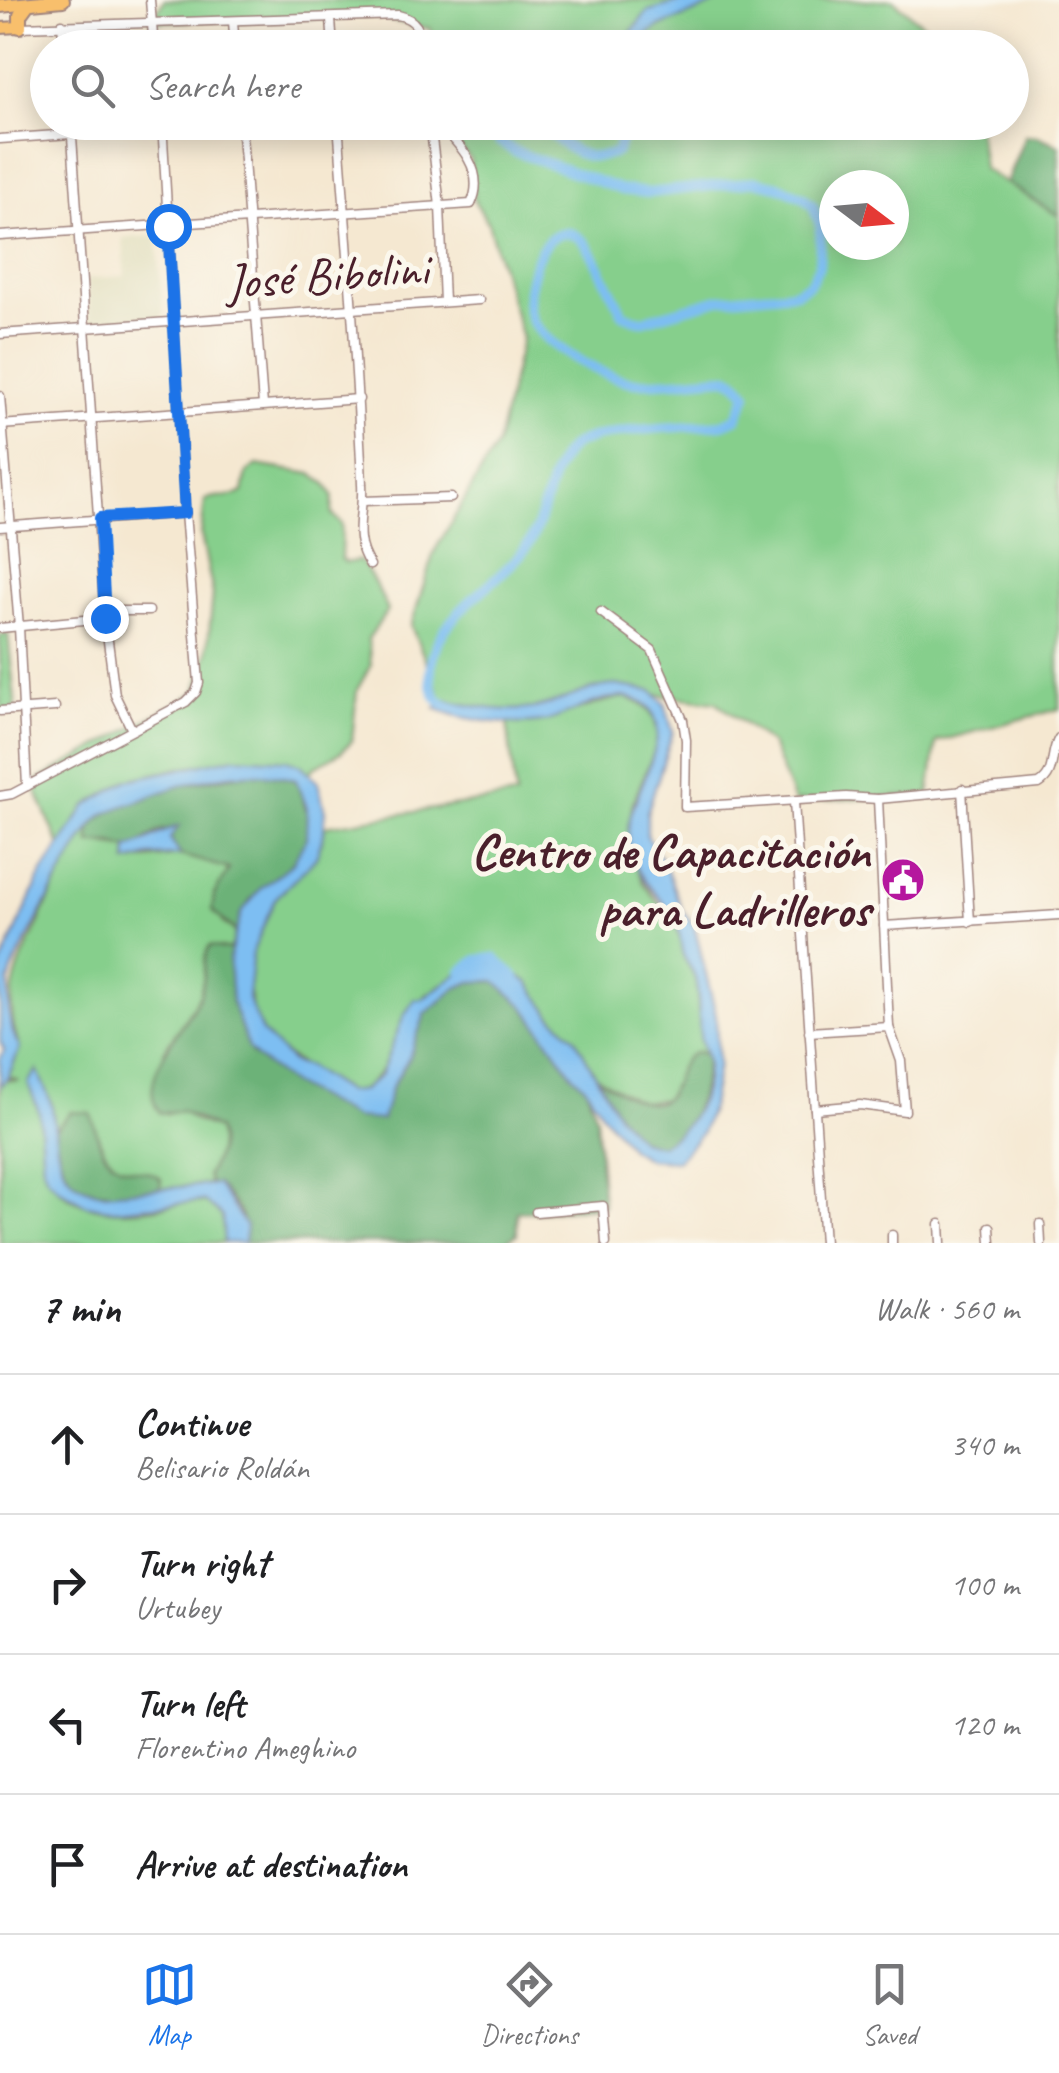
<!DOCTYPE html>
<html lang="en">
<head>
<meta charset="utf-8">
<style>
  body { margin:0; font-family:Caveat,sans-serif; background:#f6f6f6; color:#202124 }
  .compass { position:absolute; left:819px; top:170px; width:90px; height:90px; border-radius:50%; background:#fff; box-shadow:0 5px 25px #0003; rotate:106deg }
  .stop { position:absolute; width:30px; height:30px; margin:-22px; border:8px solid #1a73e8; border-radius:50%; background:#fff }
  .stop.end { background:#1a73e8; border-color:#fff; box-shadow:0 2px 10px #0008 }
  .list { margin:0; padding:0; list-style:none }
  h2 { display:flex; justify-content:space-between; align-items:center; height:130px; margin:0; padding:0 40px; font-size:42px }
  h2 small { font-size:32px; font-weight:400; color:#757577 }
  .list li { display:grid; grid-template-columns:65px 1fr auto; gap:30px; align-items:center; box-sizing:border-box; height:140px; padding:0 40px; border-top:2px solid #e0e0e0 }
  .list b { display:block; font-size:38px; white-space:nowrap }
  .list p { margin:0; font-size:32px; white-space:nowrap; color:#757577 }
  .list em { font-size:32px; font-style:normal; color:#757577 }
  .icon { flex:none; width:55px; height:55px; fill:none; stroke:currentColor; stroke-width:2; stroke-linecap:round; stroke-linejoin:round }
  .map { position:relative; flex:none; width:1059px; height:1243px; overflow:hidden }
  .search { position:absolute; background:#fff; box-shadow:0 5px 25px #0003; left:30px; right:30px; top:30px; height:110px; display:flex; align-items:center; gap:25px; box-sizing:border-box; padding:0 35px; border-radius:55px; color:#757577; font-size:38px }
  .sheet { height:690px; background:#fff }
  nav { display:flex; justify-content:space-around; align-items:center; box-sizing:border-box; height:140px; border-top:2px solid #e0e0e0; background:#fff; font-size:28px; color:#757577 }
  nav a { display:grid; justify-items:center; gap:5px }
  nav .on { color:#1a73e8 }
  .map>svg:first-child { display:block }
  .built { fill:#e0ddbb }
  .green { fill:#86cf8c; stroke:#68775c; stroke-width:2.5; fill-rule:evenodd }
  .forest { fill:#6cb278; stroke:#5b6852; stroke-width:2.5 }
  .water { fill:#7dbef2; stroke:#646e8e; stroke-width:2.5 }
  .lines { fill:none; stroke-linecap:round; stroke-linejoin:round }
  .river { stroke:#7dbef2; stroke-width:10 }
  .minor-casing { stroke:#a0847e; stroke-width:11 }
  .major-casing { stroke:#a0847e; stroke-width:14 }
  .highway-casing { stroke:#a0847e; stroke-width:16 }
  .minor { stroke:#fff; stroke-width:8 }
  .major { stroke:#f8bf6c; stroke-width:10 }
  .highway { stroke:#f8bf6c; stroke-width:12 }
  .route { stroke:#1a73e8; stroke-width:12 }
  .labels { text-anchor:middle; dominant-baseline:central; stroke-width:10; stroke-linejoin:round; paint-order:stroke }
  .street-label { font-size:50px; fill:#4a1f2b; stroke:#fbf7ec }
  .poi-label { font-size:50px; font-weight:bold; fill:#4a1f2b; stroke:#fbf7ec; text-anchor:end }
</style>
</head>
<body>
<div class="map">
<svg width="1059" height="1243" viewBox="0 0 1059 1243">
  <rect width="100%" height="100%" fill="#fbf7ec"/>
  <filter id="ink" filterUnits="userSpaceOnUse"><feTurbulence type="fractalNoise" baseFrequency=".01" numOctaves="2"/><feDisplacementMap in="SourceGraphic" scale="20" xChannelSelector="R" yChannelSelector="G"/><feConvolveMatrix kernelMatrix="1 2 1 2 8 2 1 2 1" color-interpolation-filters="sRGB"/></filter>
  <filter id="wash" filterUnits="userSpaceOnUse"><feTurbulence type="fractalNoise" baseFrequency=".0048" numOctaves="4" result="noise"/><feDisplacementMap in="SourceGraphic" scale="40" xChannelSelector="R" yChannelSelector="G"/><feGaussianBlur stdDeviation="2.25" result="paint"/><feColorMatrix in="noise" values="0 0 0 0 0 0 0 0 0 0 0 0 0 0 0 0 0 1.4 0 .05"/><feComposite in="paint" operator="in"/></filter>
  <g filter="url(#wash)">
    <rect width="100%" height="100%" fill="#f5e8d1"/>
    <polygon class="built" points="157,236 163,316 159,319 90,324 87,279 125,276 123,238"/>
    <g class="green">
      <polygon points="164,0 893,0 951,47 431,48 431,29 371,16 151,22"/>
      <path d="M440 123H977L983 169 1059 216V709L936 742 929 795 794 802 771 744 716 702 626 691 532 714 445 707 411 626 434 552 497 444 522 338 488 223 474 200 470 159ZM834 185H894V245H834Z"/>
      <path d="M257 465 312 474 326 484 333 495 332 514 342 524 341 559 346 563 359 560C368 569 384 599 387 611L368 639 371 665 357 690 352 741 341 752 315 767 303 779 286 768 189 766 128 780 86 806 60 846 33 783 196 692 207 654 213 594 201 535 205 500C217 493 231 500 243 492L247 472Z"/>
      <polygon points="8,634 16,709 0,710 0,635"/>
      <path d="M624 697C649 704 658 716 658 743L633 802 628 828 629 848 643 883 677 927 686 960 696 979 701 1040 705 1054 697 1052C675 1070 682 1082 667 1099L640 1102 597 1077 575 1038 551 1015 528 982 494 958C476 961 467 968 452 978 442 985 428 992 420 1001 393 1032 391 1079 352 1095 292 1054 237 1049 252 959 255 939 265 911 278 895 299 870 320 863 325 826L516 796 507 722C547 727 584 704 624 697Z"/>
      <path d="M90 828 91 842 128 848 127 861 180 855 230 869 214 894 223 923 236 932 231 950 210 946 200 995 164 1051 167 1114 181 1111 195 1121 217 1129C223 1147 216 1159 207 1175L210 1184 160 1189 161 1179C152 1172 149 1172 138 1171 108 1168 100 1146 93 1120L71 1112 55 1129 51 1102 37 1071 29 1083C56 1129 19 1182 87 1205 109 1212 134 1212 156 1208 191 1202 230 1188 224 1243H0V1086L6 1080 19 1081 8 1077 20 1048C0 995 19 964 41 918 55 886 70 856 90 828Z"/>
    </g>
    <g class="forest">
      <polygon points="1025,135 1037,136 1059,145 1059,216 1006,183"/>
      <path d="M257 772 296 780 308 815 306 839 301 852 286 870 250 900 236 932 212 911 214 895 229 869 180 855 170 838 178 827 159 831 138 845 128 848 112 843H90V828C122 791 210 779 257 772Z"/>
      <path d="M210 946 231 950 232 1002 252 1054 276 1072 382 1119 391 1088 408 1060 425 1014 456 988 471 982 496 981 524 1006 571 1073 587 1089 596 1118 603 1206 536 1212 517 1211V1234L503 1243H244C248 1215 234 1205 218 1185L210 1184 207 1175C216 1159 223 1148 217 1129L181 1111 160 1113C132 1080 190 1022 201 992 206 977 201 958 210 946Z"/>
      <path d="M697 1052 705 1054 706 1059C707 1087 684 1162 644 1141 623 1130 608 1098 597 1077 693 1144 659 1063 697 1052Z"/>
      <path d="M71 1112 90 1113C97 1127 97 1146 109 1158 123 1174 146 1166 161 1179L160 1189C101 1194 61 1203 55 1129Z"/>
    </g>
    <g class="water">
      <path d="M686 0H721C695 19 653 19 636 47H619L648 11Z"/>
      <path d="M615 685 652 691 665 704 673 732 647 813V836L665 865 682 910 694 925 716 1015 718 1064 711 1107 702 1132 677 1161 648 1159 631 1149 602 1114 587 1089 571 1073 524 1006 495 981 471 982 456 988 425 1014 408 1060 391 1088 382 1120 355 1118 292 1084 257 1058 248 1048 232 1002 229 959 241 913 261 888 292 864 306 839 307 808 296 780C243 764 188 781 139 801 126 806 107 810 97 820 83 832 10 966 9 982 8 1008 7 1024 20 1048L8 1077 0 1087V1059L4 1050 0 1041V967L41 875 86 806 128 780 235 757 287 760 301 765 318 782 325 811 324 833 316 858 275 899 253 951 248 998 262 1032 293 1063 308 1067 347 1092 363 1090 380 1076 404 1015 415 999 421 1000 477 960 502 964 528 982 551 1015 575 1038 617 1113 640 1140 660 1145C689 1131 708 1097 707 1065 707 1054 701 1045 700 1035 698 1016 700 994 694 975 692 968 686 963 683 955 680 946 681 935 677 926 662 890 631 883 628 834 626 797 685 727 641 702 613 686 573 714 547 721 521 727 459 721 436 708L445 700C478 707 513 715 547 705 571 698 590 686 615 685Z"/>
      <path d="M179 826 170 838 180 855 149 856 127 862 128 848C146 843 160 831 179 826Z"/>
      <path d="M37 1070C42 1082 49 1094 52 1107 59 1148 52 1184 103 1193L217 1184 246 1226 244 1243H224L222 1216 204 1201 115 1210 87 1205 59 1189 47 1177 43 1167 39 1112 28 1083Z"/>
    </g>
    <g class="lines">
      <g class="river">
        <path d="M538 122C563 144 582 167 617 152L621 138 616 122"/>
        <path d="M453 708C439 705 433 694 431 681 424 621 493 590 525 549 547 521 546 467 572 447 596 428 689 427 722 424L737 418 747 394 739 383 728 377C698 378 665 384 635 382 607 380 545 346 532 320 524 304 530 284 534 267 540 247 558 219 582 240 592 248 614 299 623 314L641 321 719 299 796 292 810 283 819 266 821 228 813 206 803 197 778 186 756 181 649 193 622 190 514 151 499 141 501 122"/>
        <polyline points="462,971 477,960 494,958 515,977"/>
      </g>
    </g>
  </g>
  <g filter="url(#ink)">
    <g class="lines">
      <defs>
        <g id="minor">
          <polyline points="150,0 154,48"/>
          <polyline points="331,19 333,48"/>
          <polyline points="233,21 235,48"/>
          <polyline points="62,24 64,48"/>
          <path d="M20 27 398 15C416 19 421 30 423 48"/>
          <polyline points="71,122 105,618 115,695 132,730"/>
          <polyline points="241,122 263,405"/>
          <path d="M338 122C347 243 357 364 362 484 364 513 351 538 370 565"/>
          <polyline points="430,122 440,206 444,302"/>
          <polyline points="0,139 240,122"/>
          <path d="M0 236 471 204C487 171 459 143 436 122"/>
          <polyline points="0,334 479,300"/>
          <polyline points="0,396 19,627 27,786"/>
          <polyline points="0,425 359,399"/>
          <polyline points="363,501 451,498"/>
          <polyline points="0,527 185,513"/>
          <polyline points="105,611 149,611"/>
          <path d="M601 612 652 650 683 720 686 740 685 807 846 797 878 799 1039 784C1057 773 1049 754 1059 738"/>
          <polyline points="0,628 105,618"/>
          <polyline points="0,711 55,707"/>
          <polyline points="962,789 970,922"/>
          <polyline points="0,796 12,794 186,702 196,692 199,683 185,513 162,122"/>
          <polyline points="794,802 824,1243"/>
          <polyline points="884,926 1059,915"/>
          <polyline points="809,1032 889,1027"/>
          <polyline points="815,1109 860,1105 905,1111 901,1061 889,1027 878,799"/>
          <polyline points="536,1212 603,1206 606,1243"/>
          <polyline points="940,1224 941,1243"/>
          <polyline points="1040,1224 1041,1243"/>
          <polyline points="990,1227 991,1243"/>
          <polyline points="892,1235 892,1243"/>
        </g>
        <polyline id="major" points="0,28 20,27"/>
        <g id="highway">
          <polyline points="0,6 63,0"/>
          <polyline points="20,27 20,15 28,4"/>
        </g>
      </defs>
      <use href="#minor" class="minor-casing"/>
      <use href="#major" class="major-casing"/>
      <use href="#highway" class="highway-casing"/>
      <use href="#minor" class="minor"/>
      <use href="#major" class="major"/>
      <use href="#highway" class="highway"/>
    </g>
  </g>
  <g class="lines" filter="url(#ink)">
    <polyline class="route" points="105,618 100,518 185,513 168,226"/>
  </g>
  <defs>
    <symbol id="civic-disc" viewBox="-11 -11 22 22"><circle r="9.5" fill="#b5179e" stroke="#fbf7ec"/><path d="M-.6-6.5H3V-4.5H.6V-3L4-1V1h2V6H-6V1h2V-1L-.6-3ZM-1.2 2.5V6h2.4V2.5Z" fill="#fff"/></symbol>
  </defs>
  <g fill-rule="evenodd">
    <use href="#civic-disc" x="878" y="855" width="50" height="50"/>
  </g>
  <g class="labels">
    <g class="street-label">
      <text transform="translate(327 275) rotate(-4)">José Bibolini</text>
    </g>
    <g class="poi-label">
      <text x="870" y="851">Centro de Capacitación<tspan x="870" dy="58">para Ladrilleros</tspan></text>
    </g>
  </g>
</svg>
<svg class="compass" viewBox="-18 -18 36 36"><path d="M0-13l5 13h-10z" fill="#e53935"/><path d="M0 13l5-13h-10z" fill="#757577"/></svg>
<div class="stop" style="left:168px;top:226px"></div>
<div class="stop end" style="left:105px;top:618px"></div>
<div class="search"><svg class="icon" aria-label="search" viewBox="0 0 24 24"><circle cx="10" cy="10" r="6"/><path d="M15 15l6 6"/></svg>Search here</div>
</div>
<section class="sheet">
<h2>7 min<small>Walk · 560 m</small></h2>
<ul class="list">
<li><svg class="icon" aria-label="ahead" viewBox="0 0 24 24"><path d="M12 20V5M6 11l6-6 6 6"/></svg><div><b>Continue</b><p>Belisario Roldán</p></div><em>340 m</em></li>
<li><svg class="icon" aria-label="right" viewBox="0 0 24 24"><path d="M7 20v-9h11M14 6l5 5-5 5"/></svg><div><b>Turn right</b><p>Urtubey</p></div><em>100 m</em></li>
<li><svg class="icon" aria-label="left" viewBox="0 0 24 24"><path d="M17 20v-9H6M10 6l-5 5 5 5"/></svg><div><b>Turn left</b><p>Florentino Ameghino</p></div><em>120 m</em></li>
<li><svg class="icon" aria-label="arrive" viewBox="0 0 24 24"><path d="M6 21V4h12l-3 4 3 4H6"/></svg><div><b>Arrive at destination</b></div></li>
</ul>
</section>
<nav>
<a class="on"><svg class="icon" aria-label="map" viewBox="0 0 24 24"><path d="M3 6l6-2 6 2 6-2v14l-6 2-6-2-6 2zM9 4v14M15 6v14"/></svg>Map</a>
<a><svg class="icon" aria-label="directions" viewBox="0 0 24 24"><path d="M12 3l9 9-9 9-9-9zM9 14v-3h6M13 9l2 2-2 2"/></svg>Directions</a>
<a><svg class="icon" aria-label="saved" viewBox="0 0 24 24"><path d="M7 4h10v16l-5-4-5 4z"/></svg>Saved</a>
</nav>
</body>
</html>
